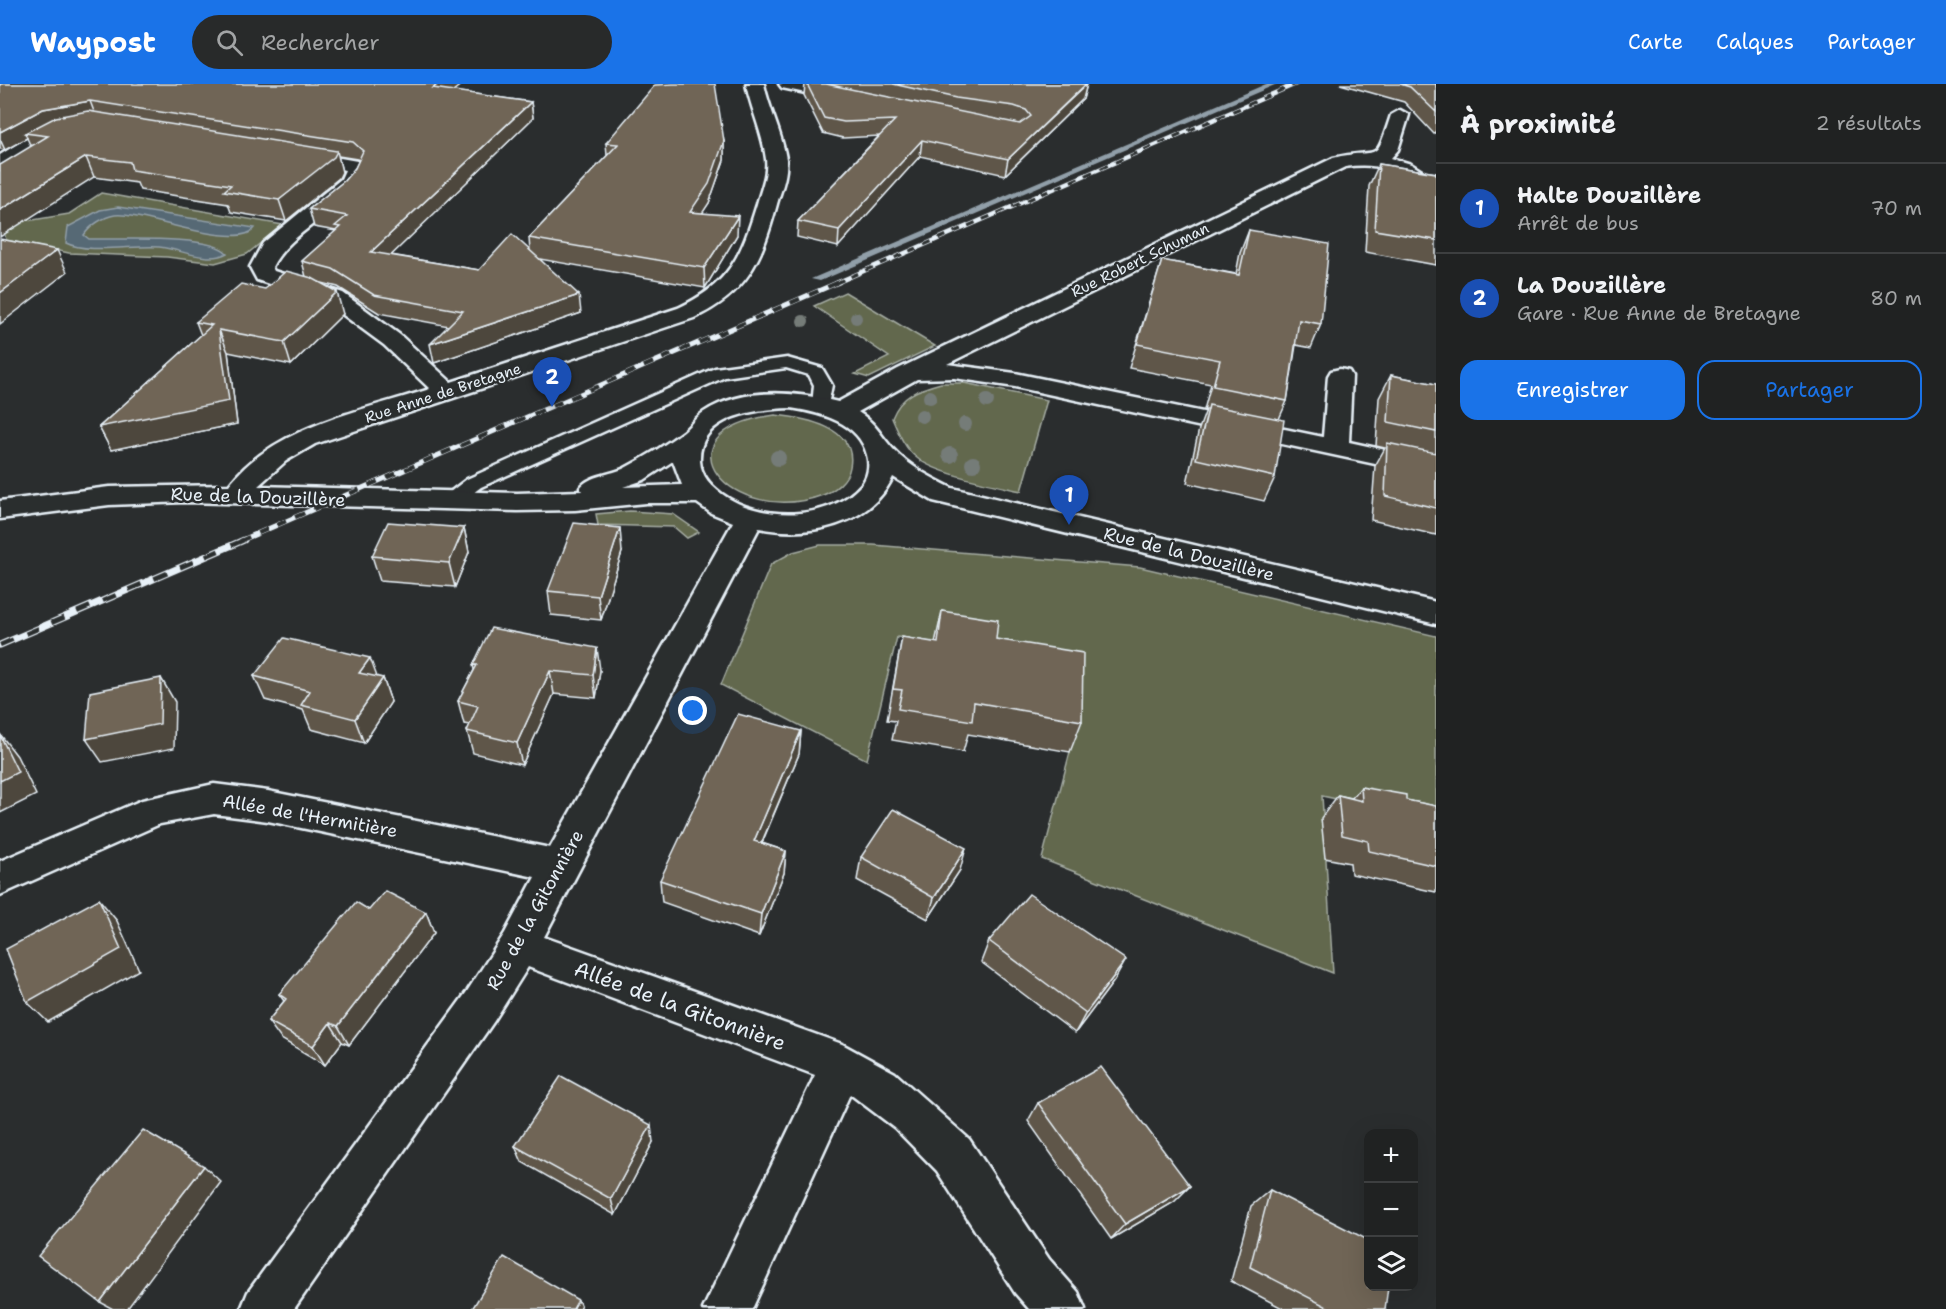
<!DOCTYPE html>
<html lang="fr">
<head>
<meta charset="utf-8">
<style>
  body { margin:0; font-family:"Shantell Sans",sans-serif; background:#282a2a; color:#f1f3f6 }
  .controls { position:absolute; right:18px; bottom:18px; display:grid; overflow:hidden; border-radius:12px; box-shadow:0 6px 24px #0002 }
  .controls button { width:54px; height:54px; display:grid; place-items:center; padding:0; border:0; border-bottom:2px solid #3d3f40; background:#202222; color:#f1f3f6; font:30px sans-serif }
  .you { position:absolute; left:693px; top:627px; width:21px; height:21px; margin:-15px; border:4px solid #fff; border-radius:50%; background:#1a73e8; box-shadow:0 0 0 9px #1a73e833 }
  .badge { display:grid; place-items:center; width:39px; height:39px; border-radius:50%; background:#1a73e8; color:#fff; font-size:20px; font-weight:700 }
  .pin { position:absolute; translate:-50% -50px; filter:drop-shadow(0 2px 3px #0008) }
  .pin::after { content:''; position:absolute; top:32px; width:21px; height:18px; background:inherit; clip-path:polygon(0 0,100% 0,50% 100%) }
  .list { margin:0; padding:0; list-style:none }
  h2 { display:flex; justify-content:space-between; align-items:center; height:78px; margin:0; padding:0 24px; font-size:26px }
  h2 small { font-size:20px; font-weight:400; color:#a2a4a5 }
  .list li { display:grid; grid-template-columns:39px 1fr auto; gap:18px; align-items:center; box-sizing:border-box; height:90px; padding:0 24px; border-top:2px solid #3d3f40 }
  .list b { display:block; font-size:22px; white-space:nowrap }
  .list p { margin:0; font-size:20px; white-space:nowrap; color:#a2a4a5 }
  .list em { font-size:20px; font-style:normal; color:#a2a4a5 }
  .actions { display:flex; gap:12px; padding:18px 24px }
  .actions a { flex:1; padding:14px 0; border:2px solid #1a73e8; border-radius:18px; text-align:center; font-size:21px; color:#1a73e8 }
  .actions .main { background:#1a73e8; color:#fff }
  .icon { flex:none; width:33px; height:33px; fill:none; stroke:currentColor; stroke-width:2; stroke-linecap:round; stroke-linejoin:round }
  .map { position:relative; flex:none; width:1436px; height:1225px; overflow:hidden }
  header { display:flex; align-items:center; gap:36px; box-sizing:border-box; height:84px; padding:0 30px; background:#1a73e8; color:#fff }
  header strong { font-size:28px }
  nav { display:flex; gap:33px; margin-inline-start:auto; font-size:21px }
  .search { width:420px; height:54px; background:#282a2a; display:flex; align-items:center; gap:15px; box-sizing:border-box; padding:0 21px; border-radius:33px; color:#a2a4a5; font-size:22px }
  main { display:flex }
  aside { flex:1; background:#202222 }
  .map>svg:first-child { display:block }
  .green { fill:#62684e; stroke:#a5aca3; stroke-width:1.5 }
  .water { fill:#576974; stroke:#919fa9; stroke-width:1.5 }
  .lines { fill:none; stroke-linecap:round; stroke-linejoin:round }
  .stream { fill:#919fa9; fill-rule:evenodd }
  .lane-casing { stroke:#e8f1f8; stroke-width:5 }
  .street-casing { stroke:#e8f1f8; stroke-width:5 }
  .lane { fill:#2a2d2e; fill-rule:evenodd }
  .street { fill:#2a2d2e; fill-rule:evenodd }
  .rail-far2-casing { stroke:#e8f1f8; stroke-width:4.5 }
  .rail-far1-casing { stroke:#e8f1f8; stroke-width:5 }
  .rail-casing { stroke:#e8f1f8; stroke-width:7 }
  .rail-far2 { stroke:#2a2d2e; stroke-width:3; stroke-dasharray:8; stroke-linecap:butt }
  .rail-far1 { stroke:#2a2d2e; stroke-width:4; stroke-dasharray:10; stroke-linecap:butt }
  .rail { stroke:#2a2d2e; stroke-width:4.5; stroke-dasharray:14; stroke-linecap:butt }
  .tree { fill:#757b78 }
  .wall { fill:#5f574a; stroke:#e8f1f8; stroke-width:1.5 }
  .shaded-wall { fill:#4e473c; stroke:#e8f1f8; stroke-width:1.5 }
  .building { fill:#6f6556; stroke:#e8f1f8; stroke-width:1.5 }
  .labels { text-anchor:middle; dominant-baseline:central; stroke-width:5; stroke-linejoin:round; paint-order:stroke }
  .far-street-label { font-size:15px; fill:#e8f1f8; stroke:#2a2d2e }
  .street-label { font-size:18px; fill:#e8f1f8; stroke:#2a2d2e }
  .near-street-label { font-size:21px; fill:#e8f1f8; stroke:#2a2d2e }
</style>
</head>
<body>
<header>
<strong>Waypost</strong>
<div class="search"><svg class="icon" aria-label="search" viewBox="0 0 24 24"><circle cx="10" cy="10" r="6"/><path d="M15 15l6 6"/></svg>Rechercher</div>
<nav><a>Carte</a><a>Calques</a><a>Partager</a></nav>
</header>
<main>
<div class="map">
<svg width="1436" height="1225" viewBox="0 0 1436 1225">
  <rect width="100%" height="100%" fill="#2a2d2e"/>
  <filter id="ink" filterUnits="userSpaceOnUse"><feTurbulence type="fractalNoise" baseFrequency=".0167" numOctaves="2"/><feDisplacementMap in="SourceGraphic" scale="12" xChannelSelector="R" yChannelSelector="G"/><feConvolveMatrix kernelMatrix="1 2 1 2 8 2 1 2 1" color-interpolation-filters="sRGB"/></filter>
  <g filter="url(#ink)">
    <g class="green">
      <polygon points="101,109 283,141 247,170 215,179 167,173 69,169 6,156 0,130 33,136 69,130"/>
      <polygon points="845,208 935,262 869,294 855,290 889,273 814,222"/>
      <path d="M941 299H964L1047 316 1021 407C995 401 936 390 917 374 905 365 898 348 892 334 901 311 919 305 941 299Z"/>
      <path d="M775 331C804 334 858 343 850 383 848 396 834 407 823 411 732 445 649 349 775 331Z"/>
      <polygon points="630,427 673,430 699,448 687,454 674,443 598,441 596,430"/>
      <polygon points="820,461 873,461 1140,483 1436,552 1436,736 1322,712 1333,889 1042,775 1070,668 1072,600 935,558 897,553 867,676 721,601 771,480 793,468"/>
    </g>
    <path class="water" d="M118 123 255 144C238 168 140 127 115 131 103 133 91 141 84 151L89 155C116 156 211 150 227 169 208 180 180 165 159 163 134 161 87 170 66 159L68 143 100 126Z"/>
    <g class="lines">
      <polygon class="stream" points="1266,0 1277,0 820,197 811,195"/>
      <defs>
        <path id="lane" d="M787 274 822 284 832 301 827 326H815L812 322 814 301 809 291 786 284 725 293 481 403C469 412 455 426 440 422L437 418 467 395 715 284Z"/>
        <g id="street">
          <path d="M746 0H764C769 25 782 49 786 75 788 90 781 106 777 120 762 175 748 209 694 234L315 360 286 377 258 402 517 409 582 407 580 404C589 391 611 391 625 384 644 374 667 360 684 347 691 341 696 333 704 328 743 303 795 307 838 318L898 285 1333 74C1380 62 1374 84 1391 31L1400 26 1409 31 1398 66 1391 74 1411 80 1433 94 1436 97V114C1426 112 1421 104 1413 98 1393 83 1369 79 1345 83L947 280 1015 289 1323 353 1328 292 1331 287 1340 285 1349 287 1352 292 1349 358 1436 377V393L1015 303 954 294 917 295 858 328C875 338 881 352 893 365 910 383 930 393 952 404L1436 518V540L933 417 893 393C870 442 808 454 759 444L544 853 842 960 895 989 969 1055 1049 1175 1078 1208 1085 1225H1029L1015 1209 937 1087 895 1044 850 1010 752 1225H703L815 991 528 883 494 937 294 1225H241L248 1208 466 909 505 849 535 793 268 737 214 730 160 740 0 811V777L142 716 214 700 268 707 550 764 733 438 711 429 697 419H646L575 426 517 427 185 418 109 421 0 435V417L109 403 229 401C274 342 362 327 430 305L384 261 327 219 257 196 250 183 263 159 341 95 345 86 289 76 286 72 289 68 296 66 357 77 365 84C350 127 293 142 272 183L274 187 343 209 400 251 451 298 678 224C730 200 741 172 757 120 761 105 768 90 766 75 763 50 751 25 746 0ZM791 324C821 329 859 338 867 371 870 381 868 393 861 401 829 438 759 437 722 410 711 402 701 392 700 377 698 331 757 325 791 324ZM673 377 682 401 623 403 644 396Z"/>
          <polygon points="779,0 812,0 854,9 857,13 848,18 782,4"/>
          <polygon points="70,37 76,38 79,42 76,46 55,53 0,85 0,71 41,45"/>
        </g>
      </defs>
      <use href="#lane" class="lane-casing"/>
      <use href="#street" class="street-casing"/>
      <use href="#lane" class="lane"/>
      <use href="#street" class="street"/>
      <defs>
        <polyline id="rail-far2" points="836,199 1296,0"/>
        <polyline id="rail-far1" points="240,457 839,198"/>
        <polyline id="rail" points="0,561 244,456"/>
      </defs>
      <use href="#rail-far2" class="rail-far2-casing"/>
      <use href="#rail-far1" class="rail-far1-casing"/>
      <use href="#rail" class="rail-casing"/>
      <use href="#rail-far2" class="rail-far2"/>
      <use href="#rail-far1" class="rail-far1"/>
      <use href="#rail" class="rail"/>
    </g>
    <g class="tree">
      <circle cx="856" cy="234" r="6"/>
      <circle cx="803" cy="237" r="6"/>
      <circle cx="930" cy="313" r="7"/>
      <circle cx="987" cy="317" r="7"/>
      <circle cx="922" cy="332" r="7"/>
      <circle cx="965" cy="340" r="7"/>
      <circle cx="950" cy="371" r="8"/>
      <circle cx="778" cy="374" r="8"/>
      <circle cx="973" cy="380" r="8"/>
    </g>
    <g class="wall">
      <polygon points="0,0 453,7 531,18 533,34 391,171 479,186 530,167 529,154 607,72 606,59 724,57 724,76 709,119 702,129 737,151 705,204 540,175 581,229 434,279 449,242 379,229 338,203 318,198 343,230 291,281 228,268 237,340 111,366 99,343 201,251 196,238 265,205 306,193 302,177 336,147 314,143 309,125 344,97 355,84 359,76 357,75 338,72 342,88 339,94 286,137 231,128 228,120 140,106 137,99 94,93 31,63 27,54 5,66 0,65"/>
      <polygon points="805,0 1087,0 1083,15 1005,91 920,72 838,163 797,153 798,137 879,52 843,54 823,49 804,11"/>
      <polygon points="1340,0 1436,0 1436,46 1434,50 1404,18"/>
      <polygon points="1379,80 1436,89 1436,181 1365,168 1369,102"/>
      <polygon points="1249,146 1321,240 1311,264 1296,261 1287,317 1279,335 1275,393 1264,417 1187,399 1199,345 1206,326 1204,326 1211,300 1129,284 1162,176 1236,190 1240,169"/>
      <polygon points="1391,291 1436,300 1436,451 1371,436 1375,382 1385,364 1376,362 1379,314"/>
      <polygon points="464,444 469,468 455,503 380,497 372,472"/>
      <polygon points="622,468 601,536 551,531 548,507"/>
      <polygon points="942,527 996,555 1082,637 1070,668 968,650 963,668 892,656 896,637 887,636 902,553 935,559"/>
      <polygon points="473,581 600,586 596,614 554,610 522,681 473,669 467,647 470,641 464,640 458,617 474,586"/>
      <polygon points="254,592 377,593 383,594 391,618 364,659 311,645 303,626 265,616"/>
      <polygon points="801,647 799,670 762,759 786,767 784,789 759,852 662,818 660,796"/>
      <polygon points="1361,703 1406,716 1436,722 1436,808 1351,790 1350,779 1325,774 1321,734 1338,711 1352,714"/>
      <polygon points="861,773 960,786 928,835 857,796"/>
      <polygon points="369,826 426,828 434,849 349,961 342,958 325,981 281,955 268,937 284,917 279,910"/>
      <polygon points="989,857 1114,897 1075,949 981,878"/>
      <polygon points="1038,1019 1190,1102 1174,1118 1111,1155 1028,1037"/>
      <polygon points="653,1058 615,1131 522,1078 515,1062"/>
      <polygon points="1270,1106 1385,1225 1284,1225 1231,1197 1251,1122"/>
    </g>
    <g class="shaded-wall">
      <polygon points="438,0 462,0 436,20 433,4"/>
      <polygon points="1087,0 1083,15 1005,91 1008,75"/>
      <polygon points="90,17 96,33 25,49 27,54 5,66 0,55 0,48 43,25"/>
      <polygon points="531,18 533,34 376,186 371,168"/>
      <polygon points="922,56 920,72 838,163 839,146"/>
      <polygon points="724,57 724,76 709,119 690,148 690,128"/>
      <polygon points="337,67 342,88 339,94 286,137 279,116"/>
      <polygon points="86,73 94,93 0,153 0,126"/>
      <polygon points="738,132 737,151 705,204 704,184"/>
      <polygon points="57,166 67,188 0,240 0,209"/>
      <polygon points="337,208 343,230 291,281 284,258"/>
      <polygon points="579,211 581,229 434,279 430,260"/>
      <polygon points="219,246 228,268 237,340 111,366 99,343"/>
      <polygon points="464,444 469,468 455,503 449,479"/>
      <polygon points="620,444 622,468 601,536 598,512"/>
      <polygon points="597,564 600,586 596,614 593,591"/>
      <polygon points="370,574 379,598 359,589"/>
      <polygon points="550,587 554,610 522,681 517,659"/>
      <polygon points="161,594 175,618 174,664 102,678 86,655"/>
      <polygon points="383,594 391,618 364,659 355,635"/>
      <polygon points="801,647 799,670 753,779 754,757"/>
      <polygon points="0,650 17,672 36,711 0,729"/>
      <polygon points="966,764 960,786 928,835 934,814"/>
      <polygon points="786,767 784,789 759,852 761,830"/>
      <polygon points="99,815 117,837 139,886 48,938 27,918"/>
      <polygon points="426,828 434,849 349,961 338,942"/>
      <polygon points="1126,876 1114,897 1075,949 1086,929"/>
      <polygon points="330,939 342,958 325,981 313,962"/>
      <polygon points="651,1041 653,1058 615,1131 611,1115"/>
      <polygon points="204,1082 221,1098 127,1225 113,1225 100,1218"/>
      <polygon points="1190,1102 1174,1118 1111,1155 1125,1140"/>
      <polygon points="578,1216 582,1225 573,1225"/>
    </g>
    <g class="building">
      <polygon points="0,0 438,0 433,4 531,18 371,168 479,186 512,150 579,211 430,260 463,227 374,211 333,185 302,177 340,143 335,142 347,132 309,125 344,97 355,84 363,67 353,58 90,17 43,25 0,48"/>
      <polygon points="673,0 715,0 724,57 709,100 690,128 738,132 704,184 529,154 618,60 606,59 655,1"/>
      <polygon points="807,0 826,0 1020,40 1031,32 1026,26 1014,22 956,14 893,0 1086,0 1008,75 922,56 839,146 798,137 895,36 844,38 824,34"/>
      <polygon points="1400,0 1436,0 1436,28 1410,3"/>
      <polygon points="88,27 337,67 334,73 279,116 224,107 231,101 132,86 130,78 86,73 0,126 0,81 48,52 25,49 56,33"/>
      <polygon points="1379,80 1436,89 1436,156 1375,146"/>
      <polygon points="1249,146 1329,160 1321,240 1299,236 1287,317 1213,302 1220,276 1137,260 1162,176 1239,191"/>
      <polygon points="0,155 57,166 0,209"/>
      <polygon points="286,187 312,194 337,208 284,258 219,246 229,317 99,343 212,241 196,238 241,200 265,205"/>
      <polygon points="1391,291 1436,300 1436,348 1388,338"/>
      <polygon points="1209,321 1284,336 1275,393 1196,375"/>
      <polygon points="1387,359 1436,369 1436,424 1385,412"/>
      <polygon points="388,438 464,444 449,479 372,472"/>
      <polygon points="574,439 620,444 598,512 548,507"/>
      <polygon points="942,527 998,536 996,555 1083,569 1082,637 974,618 972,637 898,625 902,606 893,605 902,553 938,559"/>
      <polygon points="491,544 597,564 593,591 550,587 517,659 467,647 478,622 458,617 477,581 473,581"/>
      <polygon points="284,554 370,574 359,589 383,594 355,635 301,621 310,607 254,592"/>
      <polygon points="161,594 160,640 86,655 90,608"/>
      <polygon points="738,630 801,647 754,757 786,767 761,830 660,796"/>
      <polygon points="0,651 18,688 0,697"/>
      <polygon points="1361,703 1406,711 1406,716 1436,722 1436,782 1369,767 1368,757 1342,751 1338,711 1362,717"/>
      <polygon points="893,725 966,764 934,814 861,773"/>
      <polygon points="385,807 426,828 338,942 330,939 313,962 268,937 286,915 279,910 356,818 369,826"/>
      <polygon points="1029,810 1126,876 1086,929 989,857"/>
      <polygon points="99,815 121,865 27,918 6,865"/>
      <polygon points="1101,983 1190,1102 1125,1140 1038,1019"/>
      <polygon points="561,992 651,1041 611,1115 515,1062"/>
      <polygon points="143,1046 204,1082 100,1218 38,1172"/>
      <polygon points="1270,1106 1368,1156 1368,1203 1388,1203 1385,1225 1331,1225 1250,1183"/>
      <polygon points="504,1173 578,1216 573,1225 472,1225"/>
    </g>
  </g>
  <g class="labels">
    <g class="far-street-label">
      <text transform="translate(1140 176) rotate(-26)">Rue Robert Schuman</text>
      <text transform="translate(443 309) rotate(-18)">Rue Anne de Bretagne</text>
    </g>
    <g class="street-label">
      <text transform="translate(258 413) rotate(2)">Rue de la Douzillère</text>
      <text transform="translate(1189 470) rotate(14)">Rue de la Douzillère</text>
      <text transform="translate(310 732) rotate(10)">Allée de l'Hermitière</text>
      <text transform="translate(535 826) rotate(-61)">Rue de la Gitonnière</text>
    </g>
    <g class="near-street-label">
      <text transform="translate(680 922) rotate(20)">Allée de la Gitonnière</text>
    </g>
  </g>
</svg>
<div class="controls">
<button>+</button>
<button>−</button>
<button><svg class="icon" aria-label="layers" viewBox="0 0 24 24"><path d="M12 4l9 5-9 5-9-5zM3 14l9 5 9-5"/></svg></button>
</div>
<div class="you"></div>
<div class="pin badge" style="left:1069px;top:441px;background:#1a4fb4">1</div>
<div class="pin badge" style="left:552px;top:323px;background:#1a4fb4">2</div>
</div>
<aside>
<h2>À proximité<small>2 résultats</small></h2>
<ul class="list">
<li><span class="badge" style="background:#1a4fb4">1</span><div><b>Halte Douzillère</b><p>Arrêt de bus</p></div><em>70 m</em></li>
<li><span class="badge" style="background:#1a4fb4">2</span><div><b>La Douzillère</b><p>Gare · Rue Anne de Bretagne</p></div><em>80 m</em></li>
</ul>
<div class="actions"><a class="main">Enregistrer</a><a>Partager</a></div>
</aside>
</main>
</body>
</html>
